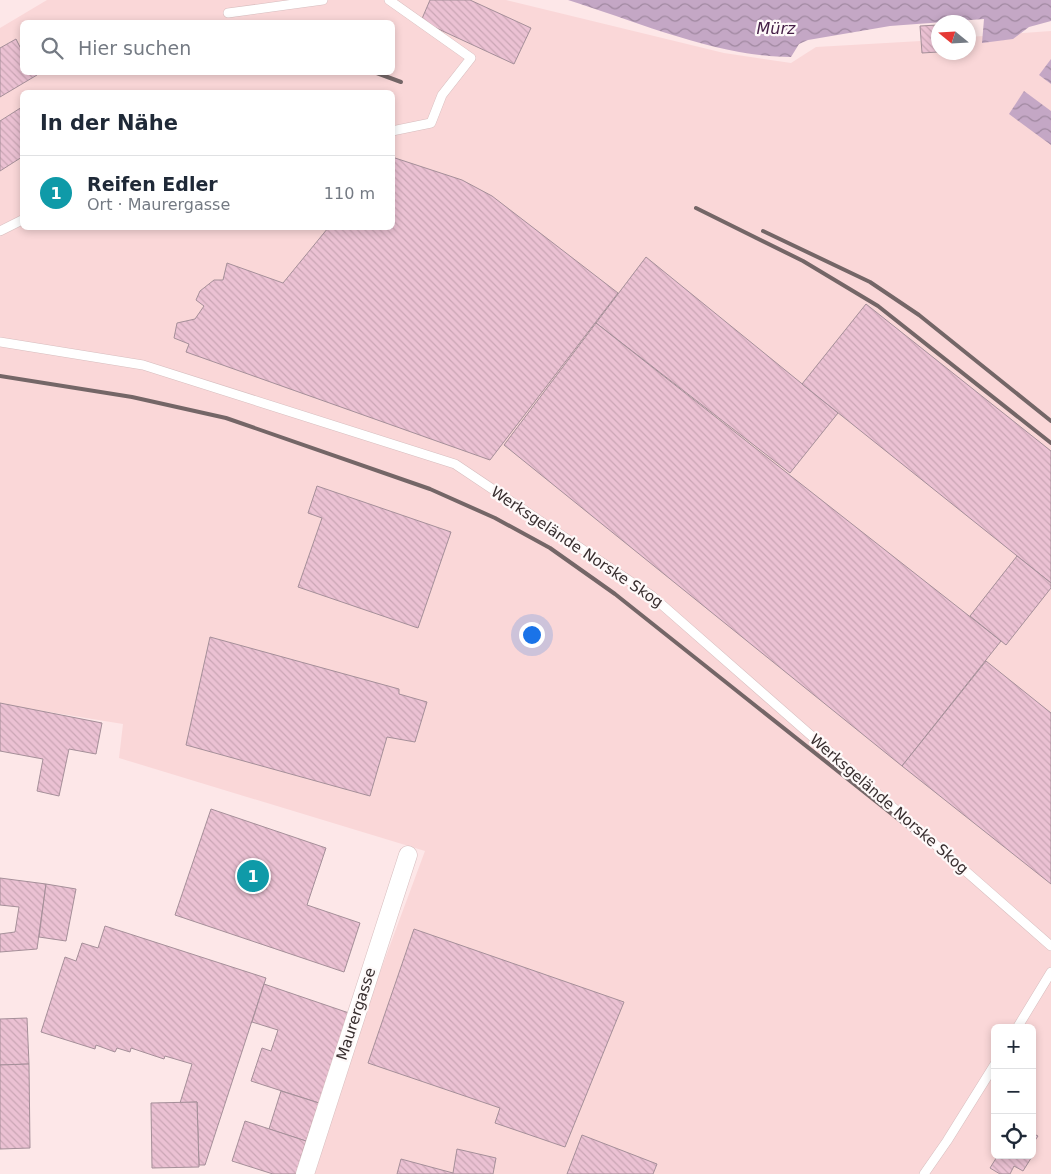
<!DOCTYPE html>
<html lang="de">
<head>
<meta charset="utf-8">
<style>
  body { margin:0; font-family:"DejaVu Sans",sans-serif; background:#f6f6f7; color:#1f2937 }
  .controls { position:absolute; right:15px; bottom:15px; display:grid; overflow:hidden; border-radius:8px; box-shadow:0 2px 8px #0003 }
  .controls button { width:45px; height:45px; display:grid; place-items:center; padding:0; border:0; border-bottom:1px solid #e0e1e3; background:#fff; color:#1f2937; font:25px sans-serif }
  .compass { position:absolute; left:931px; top:15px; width:45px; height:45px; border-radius:50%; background:#fff; box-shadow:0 2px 8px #0003; rotate:288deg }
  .you { position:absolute; left:531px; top:634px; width:18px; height:18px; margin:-12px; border:4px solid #fff; border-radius:50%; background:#1a73e8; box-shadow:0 0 0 8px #1a73e833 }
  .badge { display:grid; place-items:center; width:32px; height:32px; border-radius:50%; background:#b45309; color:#fff; font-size:16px; font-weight:700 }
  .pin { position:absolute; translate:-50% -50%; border:2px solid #fff; box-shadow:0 1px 5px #0006 }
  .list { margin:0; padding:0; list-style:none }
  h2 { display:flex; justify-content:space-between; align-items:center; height:65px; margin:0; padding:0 20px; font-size:21px }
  h2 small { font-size:16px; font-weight:400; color:#747a83 }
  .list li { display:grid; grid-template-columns:32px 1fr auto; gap:15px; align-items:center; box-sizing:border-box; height:75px; padding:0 20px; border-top:1px solid #e0e1e3 }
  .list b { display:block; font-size:19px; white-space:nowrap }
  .list p { margin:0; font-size:16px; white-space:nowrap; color:#747a83 }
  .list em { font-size:16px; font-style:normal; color:#747a83 }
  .icon { flex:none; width:28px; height:28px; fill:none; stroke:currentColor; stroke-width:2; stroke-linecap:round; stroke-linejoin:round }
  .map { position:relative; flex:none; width:1051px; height:1174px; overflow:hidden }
  .search { position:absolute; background:#fff; box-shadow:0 2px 8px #0003; left:20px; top:20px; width:375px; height:55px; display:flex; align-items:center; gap:12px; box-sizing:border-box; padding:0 18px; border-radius:8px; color:#747a83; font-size:19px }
  .panel { position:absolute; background:#fff; box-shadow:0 2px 8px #0003; left:20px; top:90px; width:375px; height:140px; border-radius:8px }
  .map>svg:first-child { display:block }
  .built { fill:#fad7d8; fill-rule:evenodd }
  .water { fill:url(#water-waves) }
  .building { fill:url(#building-back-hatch); stroke:#a58f99 }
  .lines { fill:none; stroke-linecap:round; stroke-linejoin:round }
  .lane-casing { stroke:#d7bdbe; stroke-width:10 }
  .street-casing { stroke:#d7bdbe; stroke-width:19 }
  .lane { stroke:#fff; stroke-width:9 }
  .street { stroke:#fff; stroke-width:18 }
  .rail { stroke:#746667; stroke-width:4 }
  .labels { text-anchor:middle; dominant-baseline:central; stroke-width:4.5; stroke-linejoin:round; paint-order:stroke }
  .street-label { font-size:15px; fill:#372d2e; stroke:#fef9f9 }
  .water-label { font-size:16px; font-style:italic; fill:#462048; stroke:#fef9f9 }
</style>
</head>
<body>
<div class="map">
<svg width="1051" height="1174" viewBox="0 0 1051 1174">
  <defs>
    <pattern id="water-waves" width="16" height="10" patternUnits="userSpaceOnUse" patternTransform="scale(1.25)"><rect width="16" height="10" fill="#c4a7c5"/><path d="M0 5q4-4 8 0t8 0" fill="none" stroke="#a088a0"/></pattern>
    <pattern id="building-back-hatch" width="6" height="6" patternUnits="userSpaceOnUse" patternTransform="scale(1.25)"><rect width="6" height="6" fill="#ebc1d3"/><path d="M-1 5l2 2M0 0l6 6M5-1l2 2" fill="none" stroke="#caa6b5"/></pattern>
  </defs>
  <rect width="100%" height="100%" fill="#fde7e8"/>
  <path class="built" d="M47 0H506L724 53 791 63 816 47 921 41 922 53 968 52 969 37 1051 31V1174H305L425 851 119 758 123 724 0 704V28ZM22 22H392V72H22ZM22 92H392V228H22ZM995 1028H1032V1155H995Z"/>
  <g class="water">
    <path d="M568 0H1051V21L1029 27 1013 39 982 43 984 19 890 26 808 40 799 44 791 57C718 57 638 22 568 0Z"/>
    <polygon points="1051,59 1051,84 1039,75"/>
    <polygon points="1024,91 1051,111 1051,145 1009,114"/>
  </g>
  <g class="building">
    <polygon points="430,0 470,0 531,28 514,64 421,21"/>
    <polygon points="938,25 938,52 922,53 920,26"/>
    <polygon points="16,39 22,51 22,72 35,72 37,75 0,97 0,48"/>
    <polygon points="22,107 22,157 0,171 0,121"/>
    <polygon points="392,157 462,180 492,196 618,293 490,460 186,352 189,344 174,338 177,323 195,319 204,306 196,300 200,291 214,280 223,280 227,263 283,283 328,228 392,228"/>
    <polygon points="646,257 838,413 790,473 596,323"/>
    <polygon points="866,304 1051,451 1051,583 802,384"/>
    <polygon points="596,323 1001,641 902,766 504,445"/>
    <polygon points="317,486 451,532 418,628 298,587 322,518 308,513"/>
    <polygon points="1017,556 1051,583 1051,588 1006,645 970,616"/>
    <polygon points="210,637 399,689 399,694 427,702 415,742 387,737 370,796 186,745"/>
    <polygon points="986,661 1051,713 1051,884 902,766"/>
    <polygon points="0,703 102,723 96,754 69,749 59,796 37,791 43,759 0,751"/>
    <polygon points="211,809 326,848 307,905 360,923 344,972 175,915"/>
    <polygon points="0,878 46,884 37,949 0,952 0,934 15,932 19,907 0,905"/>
    <polygon points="46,884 76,889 66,941 39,937"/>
    <polygon points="105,926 266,978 205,1165 199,1165 197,1102 180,1103 192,1064 165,1056 164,1059 131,1048 130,1052 117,1048 115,1052 96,1045 95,1049 41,1032 65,957 76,961 82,943 98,948"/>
    <polygon points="414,929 624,1002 565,1147 495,1123 500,1108 368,1063"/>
    <polygon points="264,984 349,1013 319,1103 251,1081 262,1048 271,1051 278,1030 252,1022"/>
    <polygon points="27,1018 29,1064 0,1065 0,1019"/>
    <polygon points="29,1064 30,1148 0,1149 0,1065"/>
    <polygon points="281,1091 319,1103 306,1141 269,1129"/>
    <polygon points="197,1102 199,1167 152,1168 151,1103"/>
    <polygon points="245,1121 306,1141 296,1174 273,1174 232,1161"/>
    <polygon points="1032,1133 1038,1136 1032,1145"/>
    <polygon points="582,1135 657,1164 653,1174 567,1174"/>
    <polygon points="457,1149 496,1158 493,1174 397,1174 401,1159 453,1173"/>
    <polygon points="998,1155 1033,1155 1023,1171 1014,1166 1010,1174 1000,1174 990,1168"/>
  </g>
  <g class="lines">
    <defs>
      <g id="lane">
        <polyline points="389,0 471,58 442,95 431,123 392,131"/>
        <polyline points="228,13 323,0"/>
        <polyline points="0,231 22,220"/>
        <polyline points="0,342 143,365 455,464 652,596 1051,946"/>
        <polyline points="1017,1028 1051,972"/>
        <polyline points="924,1174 947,1141 995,1064"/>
      </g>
      <polyline id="street" points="305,1174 408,855"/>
    </defs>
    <use href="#lane" class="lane-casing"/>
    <use href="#street" class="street-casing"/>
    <use href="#lane" class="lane"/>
    <use href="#street" class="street"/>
    <g class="rail">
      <polyline points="374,72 401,82"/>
      <polyline points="696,208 803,261 878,306 1051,443"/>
      <polyline points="763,231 870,282 919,315 1051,421"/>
      <polyline points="0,376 132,397 226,418 430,489 495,518 550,548 615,594 927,842"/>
    </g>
  </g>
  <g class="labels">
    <g class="street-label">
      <text transform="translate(577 547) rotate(34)">Werksgelände Norske Skog</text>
      <text transform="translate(889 804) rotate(41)">Werksgelände Norske Skog</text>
      <text transform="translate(356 1014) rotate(-72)">Maurergasse</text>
    </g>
    <g class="water-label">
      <text x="776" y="28">Mürz</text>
    </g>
  </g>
</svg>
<div class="controls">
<button>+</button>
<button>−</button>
<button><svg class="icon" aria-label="locate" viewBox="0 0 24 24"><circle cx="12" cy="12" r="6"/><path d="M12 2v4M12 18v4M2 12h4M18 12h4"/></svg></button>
</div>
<svg class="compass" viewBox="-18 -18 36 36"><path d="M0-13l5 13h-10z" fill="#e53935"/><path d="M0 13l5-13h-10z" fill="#747a83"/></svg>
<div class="you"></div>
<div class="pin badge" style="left:253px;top:876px;background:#0f9aa8">1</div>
<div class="search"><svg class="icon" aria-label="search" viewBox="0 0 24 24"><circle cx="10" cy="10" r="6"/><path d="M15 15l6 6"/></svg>Hier suchen</div>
<section class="panel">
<h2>In der Nähe<small></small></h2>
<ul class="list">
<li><span class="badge" style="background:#0f9aa8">1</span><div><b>Reifen Edler</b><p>Ort · Maurergasse</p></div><em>110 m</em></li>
</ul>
</section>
</div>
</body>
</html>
